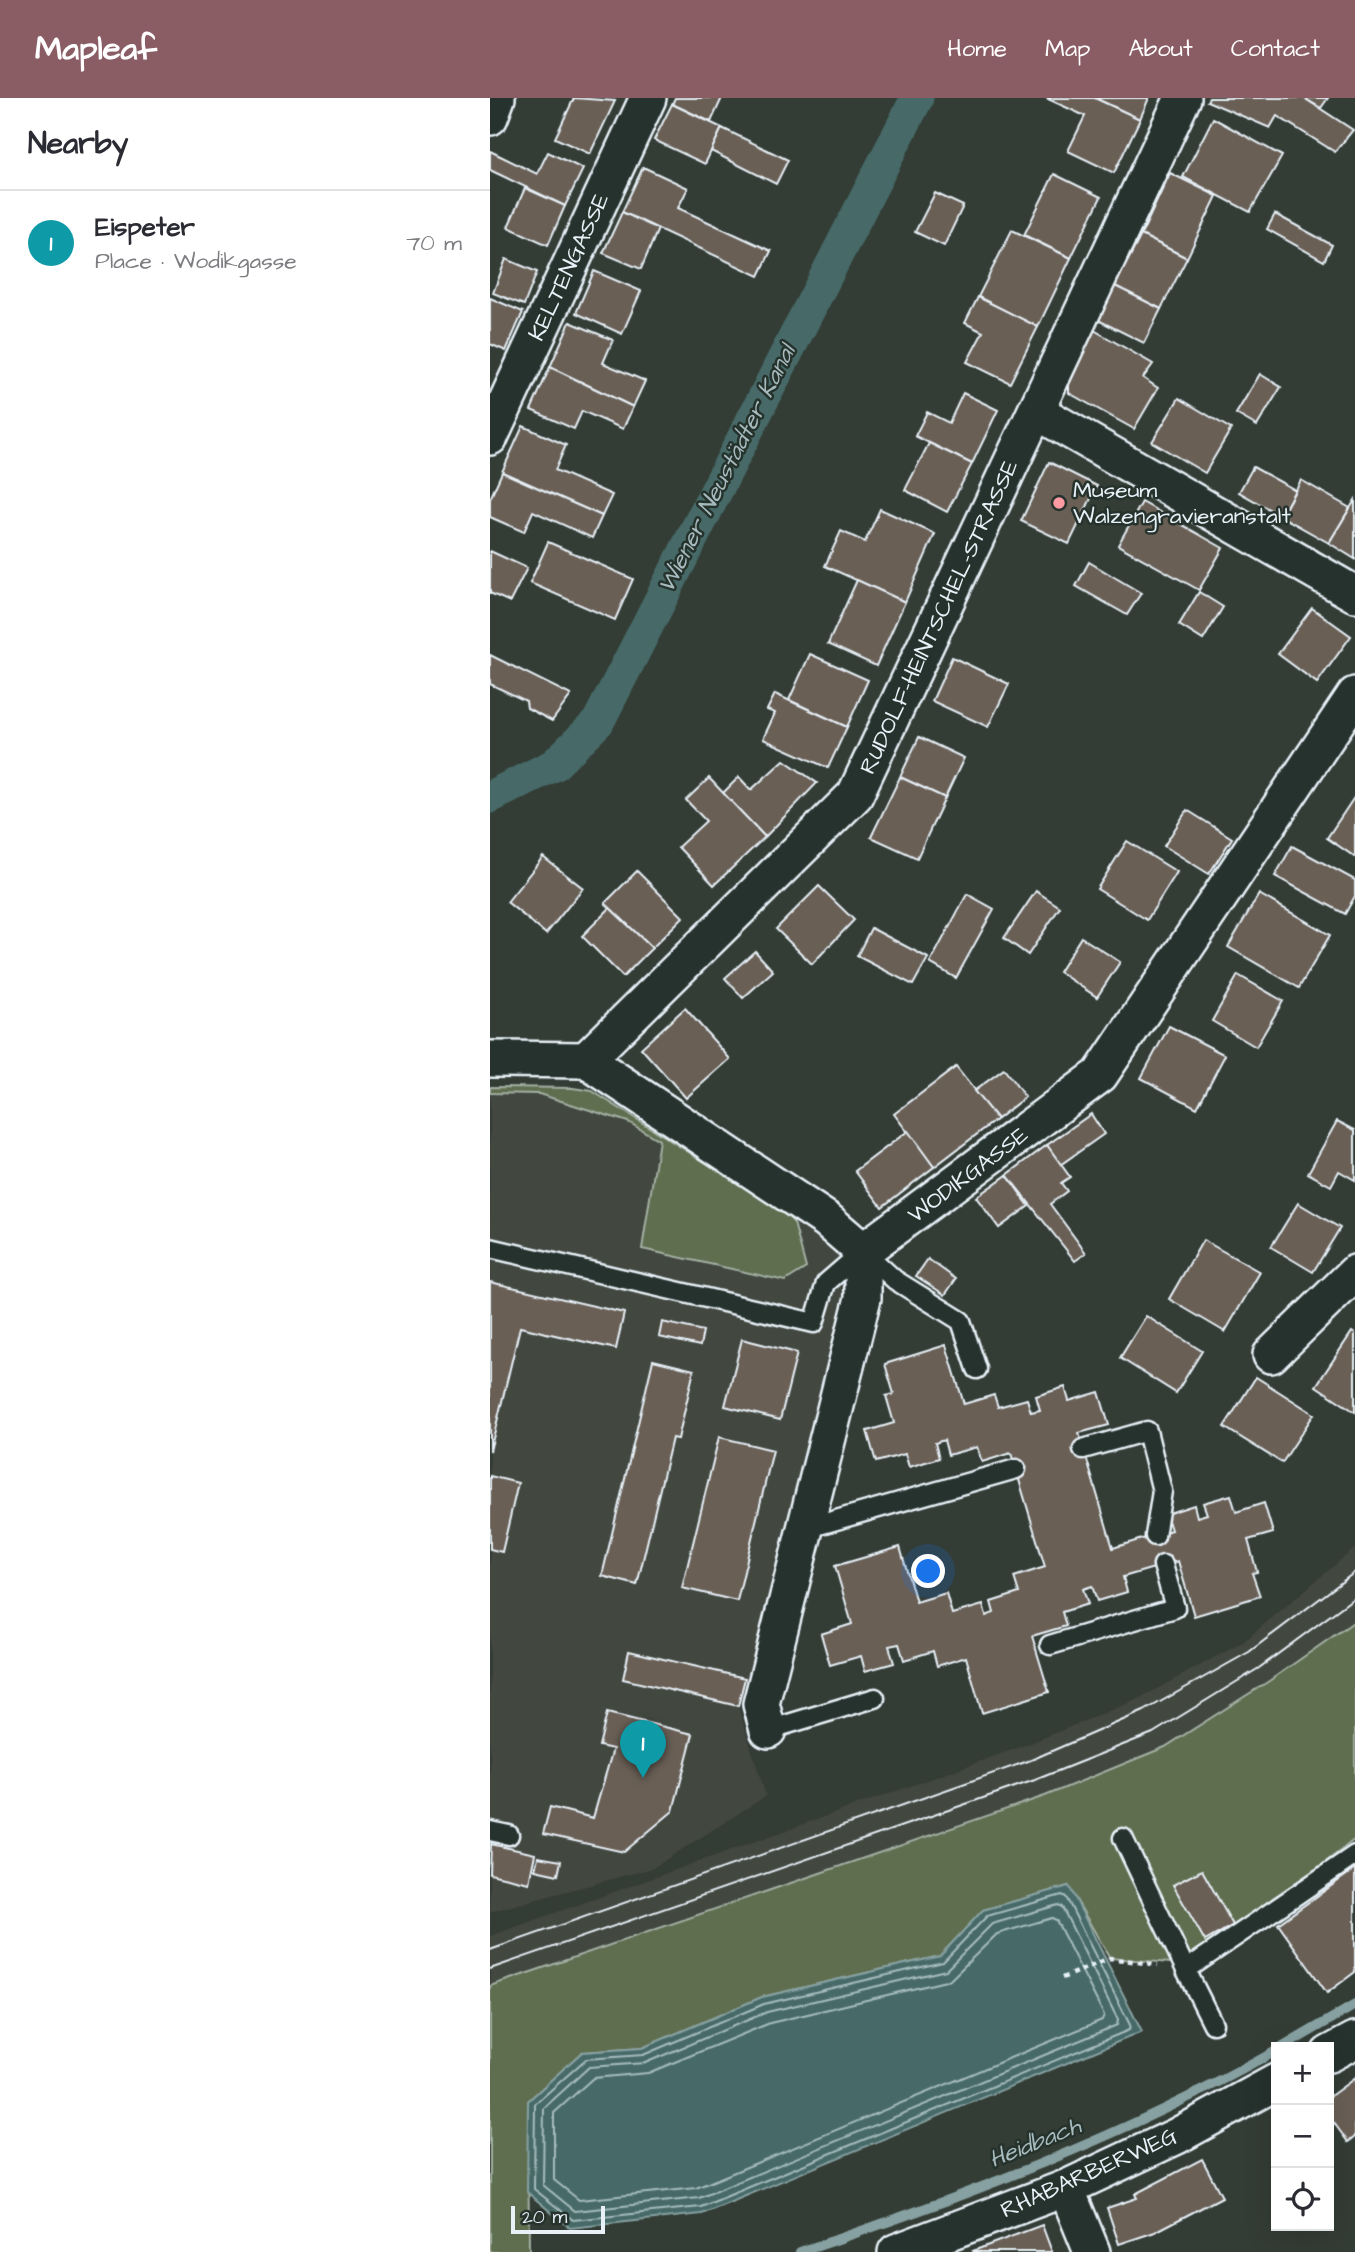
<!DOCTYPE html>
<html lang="en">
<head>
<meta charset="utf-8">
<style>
  body { margin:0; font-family:"Architects Daughter",sans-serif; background:#f2f2f3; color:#2b2b33 }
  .controls { position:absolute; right:21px; bottom:21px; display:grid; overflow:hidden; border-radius:0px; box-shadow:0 7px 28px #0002 }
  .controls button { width:63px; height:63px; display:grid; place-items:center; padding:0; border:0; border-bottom:2px solid #e1e1e2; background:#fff; color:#2b2b33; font:35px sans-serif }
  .scale { position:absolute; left:21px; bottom:18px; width:94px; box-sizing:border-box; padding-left:7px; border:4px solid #e8f1f8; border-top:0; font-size:19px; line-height:24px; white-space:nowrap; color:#e8f1f8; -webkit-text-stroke:5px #26332d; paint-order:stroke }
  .you { position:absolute; left:439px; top:1474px; width:24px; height:24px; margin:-18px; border:5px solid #fff; border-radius:50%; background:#1a73e8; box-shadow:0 0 0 10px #1a73e833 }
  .badge { display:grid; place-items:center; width:46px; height:46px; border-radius:50%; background:#8a5d65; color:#fff; font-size:23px; font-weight:700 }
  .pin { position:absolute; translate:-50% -58px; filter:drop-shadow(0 2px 4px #0008) }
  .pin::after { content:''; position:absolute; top:37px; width:24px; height:21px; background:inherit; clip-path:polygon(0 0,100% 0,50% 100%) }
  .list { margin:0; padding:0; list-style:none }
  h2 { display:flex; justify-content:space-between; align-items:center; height:91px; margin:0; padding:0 28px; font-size:30px }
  h2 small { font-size:23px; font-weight:400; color:#7c7c81 }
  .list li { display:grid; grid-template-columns:46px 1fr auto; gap:21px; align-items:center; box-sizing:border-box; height:105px; padding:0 28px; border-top:2px solid #e1e1e2 }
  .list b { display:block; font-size:26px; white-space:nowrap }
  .list p { margin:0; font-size:23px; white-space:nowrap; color:#7c7c81 }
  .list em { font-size:23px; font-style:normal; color:#7c7c81 }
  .icon { flex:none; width:38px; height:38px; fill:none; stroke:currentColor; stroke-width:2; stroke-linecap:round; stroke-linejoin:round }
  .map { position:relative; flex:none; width:865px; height:2154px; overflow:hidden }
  header { display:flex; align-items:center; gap:42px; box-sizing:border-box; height:98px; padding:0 35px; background:#8a5d65; color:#fff }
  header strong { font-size:33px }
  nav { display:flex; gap:38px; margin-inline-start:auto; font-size:24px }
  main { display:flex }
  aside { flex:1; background:#fff }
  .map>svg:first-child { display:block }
  .built { fill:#43463f }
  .green { fill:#5e6e50; stroke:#a3b0a4; stroke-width:2 }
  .water { fill:#466b68; stroke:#87a1a2; stroke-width:2 }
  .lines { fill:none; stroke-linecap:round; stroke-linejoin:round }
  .shore { stroke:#a7bbbe; stroke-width:2 }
  .stream { stroke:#87a1a2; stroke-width:10 }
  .canal { stroke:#466b68; stroke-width:33 }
  .building { fill:#695e55; stroke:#e8f1f8; stroke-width:2 }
  .service-casing { stroke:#e8f1f8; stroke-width:23 }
  .minor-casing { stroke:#e8f1f8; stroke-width:40 }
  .path { stroke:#e8f1f8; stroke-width:4.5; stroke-dasharray:5 5; stroke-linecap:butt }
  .service { stroke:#26332d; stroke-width:18 }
  .minor { stroke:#26332d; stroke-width:35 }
  .tram { stroke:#e8f1f8; stroke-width:2 }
  .poi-dot { fill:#ff9aa2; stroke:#26332d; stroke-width:2.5 }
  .labels { text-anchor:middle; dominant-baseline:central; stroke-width:5; stroke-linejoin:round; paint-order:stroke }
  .street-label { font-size:23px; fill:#e8f1f8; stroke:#26332d }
  .poi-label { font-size:23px; fill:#e8f1f8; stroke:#26332d; text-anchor:start }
  .water-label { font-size:24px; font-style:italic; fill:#a7bbbe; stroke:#26332d }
</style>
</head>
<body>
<header>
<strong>Mapleaf</strong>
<nav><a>Home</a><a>Map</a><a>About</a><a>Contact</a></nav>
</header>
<main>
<aside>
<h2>Nearby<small></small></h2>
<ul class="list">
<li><span class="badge" style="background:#0f9aa8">1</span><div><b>Eispeter</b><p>Place · Wodikgasse</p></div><em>70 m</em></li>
</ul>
</aside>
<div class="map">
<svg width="865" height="2154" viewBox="0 0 865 2154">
  <rect width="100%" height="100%" fill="#333c35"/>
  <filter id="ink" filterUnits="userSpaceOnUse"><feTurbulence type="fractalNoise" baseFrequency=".0143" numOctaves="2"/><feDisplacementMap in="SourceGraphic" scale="14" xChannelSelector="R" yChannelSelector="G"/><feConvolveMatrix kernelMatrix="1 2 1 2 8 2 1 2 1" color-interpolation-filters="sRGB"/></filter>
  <g filter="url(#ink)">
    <g class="built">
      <polygon points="0,990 83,990 373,1153 373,1200 259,1580 248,1608 276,1698 163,1770 0,1814"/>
      <polygon points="865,1450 865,1523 779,1583 675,1649 555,1698 0,1888 0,1838 538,1646 648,1601 753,1544"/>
    </g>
    <g class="green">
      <polygon points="0,989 83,990 102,993 295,1115 304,1125 316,1170 295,1183 152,1151 169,1042 138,1024 49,996 0,995"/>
      <polygon points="865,1523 865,1741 705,1867 620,1860 578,1788 493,1812 450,1858 272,1899 152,1950 92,1954 38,2003 39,2154 0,2154 0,1888 555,1698 675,1649 779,1583"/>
    </g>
    <polygon class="water" points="579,1788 652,1934 212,2116 80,2130 37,2094 38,2003 92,1954 152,1950 272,1899 450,1858 493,1812"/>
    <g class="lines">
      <g class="shore">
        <polygon points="572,1797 576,1799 640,1927 639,1932 211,2109 83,2122 44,2091 45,2006 96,1961 153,1957 274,1906 453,1864 497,1818"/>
        <polygon points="568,1807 572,1809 628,1922 627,1927 209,2100 85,2113 53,2087 54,2010 99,1969 155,1965 277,1914 456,1872 502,1826"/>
        <polygon points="562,1820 566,1822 614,1917 612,1922 206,2090 89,2102 64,2082 64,2015 103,1980 158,1975 280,1925 460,1882 507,1836"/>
      </g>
      <g class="stream">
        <polyline points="793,1949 865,1907"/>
        <path d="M310 2154C474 2099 635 2038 786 1953"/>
      </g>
      <polyline class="canal" points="0,699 64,667 108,624 427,0"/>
    </g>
    <g class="building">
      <polygon points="84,0 125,3 100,56 65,40"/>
      <polygon points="185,0 232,0 221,24 182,6"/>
      <polygon points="556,0 605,0 650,21 624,75 578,53 595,18"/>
      <polygon points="605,0 659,0 650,21"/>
      <polygon points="719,0 814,0 863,32 845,54 787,18 780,30 717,3"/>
      <polygon points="814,0 838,0 831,10"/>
      <polygon points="182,6 232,30 215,66 164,42"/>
      <polygon points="723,20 792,58 760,114 693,79"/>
      <polygon points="232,30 298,62 286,86 221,53"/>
      <polygon points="0,53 47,76 58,54 93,71 75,108 0,72"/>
      <polygon points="153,69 198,90 188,110 281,153 269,178 132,114"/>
      <polygon points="680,75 727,98 697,160 651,137"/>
      <polygon points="564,76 611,99 581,160 534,137"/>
      <polygon points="35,90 75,108 58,147 18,129"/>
      <polygon points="445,95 473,108 454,148 425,134"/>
      <polygon points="132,114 168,131 151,171 113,155"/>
      <polygon points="785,116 842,147 834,163 777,131"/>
      <polygon points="522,132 581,160 548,229 488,199"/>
      <polygon points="651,137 697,160 671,211 625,188"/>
      <polygon points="16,161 47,174 34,207 3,195"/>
      <polygon points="104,173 151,193 132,236 86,215"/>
      <polygon points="625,188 671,211 654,245 608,222"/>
      <polygon points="488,199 548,229 520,285 477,264 493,234 475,225"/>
      <polygon points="0,200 33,214 16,253 0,246"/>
      <polygon points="80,224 123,242 113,265 155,283 143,309 60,269"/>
      <polygon points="604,232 663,266 653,280 668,290 644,331 579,295 579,286"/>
      <polygon points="60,269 143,309 133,331 92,313 84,331 41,312"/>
      <polygon points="770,276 791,289 767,328 746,316"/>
      <polygon points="473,295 508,312 482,366 425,338 437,314 459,325"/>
      <polygon points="689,300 741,331 715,375 662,344"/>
      <polygon points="33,328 76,347 65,372 122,397 112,418 12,374"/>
      <polygon points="439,345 482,366 457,414 415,392"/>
      <polygon points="559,364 607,388 579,446 531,423"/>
      <polygon points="763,369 805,392 791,418 749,394"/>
      <polygon points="12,374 112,418 102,440 43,413 34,434 0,419 0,401"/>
      <polygon points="811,382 860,410 839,445 791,418"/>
      <polygon points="865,402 865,461 839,445"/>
      <polygon points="652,404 733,450 709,492 628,447"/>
      <polygon points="390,411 445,436 415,504 335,468 351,433 375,444"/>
      <polygon points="58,444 143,481 125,522 40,485"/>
      <polygon points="0,453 37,470 20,504 0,495"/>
      <polygon points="599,464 651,495 637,517 586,488"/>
      <polygon points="367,482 415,504 386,568 338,546"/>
      <polygon points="709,494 733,509 713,542 689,527"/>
      <polygon points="822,510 861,538 827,585 788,556"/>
      <polygon points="320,556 378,582 357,629 299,602"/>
      <polygon points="0,557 81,597 62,623 37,610 36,603 0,586"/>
      <polygon points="462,559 519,586 498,629 442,603"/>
      <polygon points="285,596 357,629 338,670 273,641 285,615 277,612"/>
      <polygon points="429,639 474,660 455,700 410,679"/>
      <polygon points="294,662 327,685 275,739 233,695 249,679 261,692"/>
      <polygon points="410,679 455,700 427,760 381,739"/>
      <polygon points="219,680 275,739 224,787 188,749 216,723 196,702"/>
      <polygon points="865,698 865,759 837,740"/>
      <polygon points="697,712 742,740 719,776 674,748"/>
      <polygon points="637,743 687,774 657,822 607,791"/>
      <polygon points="802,748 865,782 865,798 855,816 785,778"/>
      <polygon points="53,759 93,790 56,836 17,804"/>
      <polygon points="147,773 193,819 162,850 115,805"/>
      <polygon points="329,788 364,822 322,866 286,831"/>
      <polygon points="546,793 570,809 538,857 514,840"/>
      <polygon points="477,796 504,811 466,880 440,865"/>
      <polygon points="769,796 840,837 809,890 738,849"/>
      <polygon points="120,810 162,850 133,879 92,838"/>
      <polygon points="381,830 438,860 423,887 367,858"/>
      <polygon points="591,839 630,864 607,899 569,874"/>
      <polygon points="265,853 283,873 253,900 235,880"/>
      <polygon points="748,877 793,903 766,949 722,923"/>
      <polygon points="195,910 240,961 196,1000 151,950"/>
      <polygon points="679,928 735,957 707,1010 651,980"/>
      <polygon points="466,969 507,1021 444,1069 404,1016"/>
      <polygon points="514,971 535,999 507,1021 484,993"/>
      <polygon points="601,1016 614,1036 570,1067 557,1047"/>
      <polygon points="847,1023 865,1032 865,1082 849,1073 841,1088 818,1075"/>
      <polygon points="418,1033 444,1069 392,1109 365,1073"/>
      <polygon points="557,1047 580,1079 571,1085 577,1093 560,1106 596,1155 585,1163 517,1077"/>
      <polygon points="517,1077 539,1108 509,1130 486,1099"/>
      <polygon points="808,1105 850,1130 823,1174 781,1149"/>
      <polygon points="713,1142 770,1174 735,1234 679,1201"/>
      <polygon points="438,1161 466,1181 455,1197 426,1178"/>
      <polygon points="0,1184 134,1215 126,1251 30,1229 0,1353"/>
      <polygon points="656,1218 712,1253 686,1295 630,1260"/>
      <polygon points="172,1224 213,1233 210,1248 169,1239"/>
      <polygon points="862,1234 865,1236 865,1314 826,1288"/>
      <polygon points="252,1241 307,1255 290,1322 235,1308"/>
      <polygon points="456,1247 474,1306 504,1297 508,1309 537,1301 541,1314 550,1312 546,1298 575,1289 579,1303 609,1294 619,1327 589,1335 623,1450 681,1432 676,1416 704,1407 707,1419 717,1416 713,1405 741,1397 746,1414 774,1405 783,1435 758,1442 767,1474 762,1475 770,1498 704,1518 688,1463 633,1479 637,1494 607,1503 602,1488 593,1491 598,1506 572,1514 576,1528 542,1538 559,1594 492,1615 476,1559 447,1568 443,1553 414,1562 409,1546 399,1548 404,1565 375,1573 371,1558 340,1567 331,1536 362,1526 345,1468 410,1449 426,1504 456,1495 462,1516 493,1507 496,1518 504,1515 501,1504 529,1495 524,1479 555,1469 521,1355 492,1364 487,1349 458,1357 454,1342 445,1345 449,1360 419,1369 415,1356 386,1364 377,1333 404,1325 396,1298 404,1296 395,1266"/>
      <polygon points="163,1262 204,1272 188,1341 182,1340 147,1487 112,1478"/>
      <polygon points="766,1279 824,1316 792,1365 734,1329"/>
      <polygon points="229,1339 283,1352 247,1503 192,1490"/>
      <polygon points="0,1378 28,1385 12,1454 0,1451"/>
      <polygon points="139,1553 255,1580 248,1608 133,1581"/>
      <polygon points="117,1615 203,1636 183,1713 134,1754 53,1736 60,1709 103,1720 123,1651 109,1648"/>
      <polygon points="1,1746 45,1756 39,1785 0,1776"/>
      <polygon points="48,1759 71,1763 68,1777 45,1772"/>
      <polygon points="865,1771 865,1874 837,1895 788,1826"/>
      <polygon points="712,1772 743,1827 715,1843 683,1787"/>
      <polygon points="865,1980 865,2039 858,2044 839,2018 839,1999"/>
      <polygon points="712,2061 732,2099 665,2134 629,2146 617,2110 647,2100 645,2096"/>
      <polygon points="552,2127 562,2154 484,2154 483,2153"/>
    </g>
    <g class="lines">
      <defs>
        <g id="service">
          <polyline points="0,1150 324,1225 336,1185 373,1153 405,1182 471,1223 487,1271"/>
          <polyline points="593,1351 657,1333 672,1393 665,1438"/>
          <polyline points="318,1430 526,1371"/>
          <polyline points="560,1547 685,1510 673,1467"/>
          <polyline points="278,1632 385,1600"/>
          <polyline points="0,1733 19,1737"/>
          <polyline points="633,1740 696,1872 865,1757"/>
          <polyline points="696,1872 723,1926"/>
        </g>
        <g id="minor">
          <polyline points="0,19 7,0"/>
          <polyline points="546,313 865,496"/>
          <polyline points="0,339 158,0"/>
          <polyline points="0,961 96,962 337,1122 373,1153"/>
          <polyline points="96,962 365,697 693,0"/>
          <polyline points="781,1257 865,1175"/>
          <polyline points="278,1632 271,1606 373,1200 373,1153 610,977 865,597"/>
          <polyline points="839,1956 865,1942"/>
          <polyline points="576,2090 602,2154"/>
          <polyline points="406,2154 576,2090 687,2038 786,1984"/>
        </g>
      </defs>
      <use href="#service" class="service-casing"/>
      <use href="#minor" class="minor-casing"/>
      <polyline class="path" points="572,1880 620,1860 668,1867"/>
      <use href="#service" class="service"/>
      <use href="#minor" class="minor"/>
      <g class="tram">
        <polyline points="0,1852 541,1662 654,1613 759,1554 865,1474"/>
        <polyline points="0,1871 545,1682 663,1635 769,1570 865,1499"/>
      </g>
    </g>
  </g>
  <circle class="poi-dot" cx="569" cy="405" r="7"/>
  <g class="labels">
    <g class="street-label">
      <text transform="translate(79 169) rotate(-65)">KELTENGASSE</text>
      <text transform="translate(449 519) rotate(-65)">RUDOLF-HEINTSCHEL-STRASSE</text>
      <text transform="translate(478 1077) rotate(-37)">WODIKGASSE</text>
      <text transform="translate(599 2075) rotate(-24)">RHABARBERWEG</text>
    </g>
    <g class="poi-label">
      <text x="583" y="392">Museum<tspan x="583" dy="26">Walzengravieranstalt</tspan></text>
    </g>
    <g class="water-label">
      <text transform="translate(237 371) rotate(-63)">Wiener Neustädter Kanal</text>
      <text transform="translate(545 2045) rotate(-22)">Heidbach</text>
    </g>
  </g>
</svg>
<div class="controls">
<button>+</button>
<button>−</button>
<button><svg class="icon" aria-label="locate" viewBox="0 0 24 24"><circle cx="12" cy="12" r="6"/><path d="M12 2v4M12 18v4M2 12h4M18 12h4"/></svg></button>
</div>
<div class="scale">20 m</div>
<div class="you"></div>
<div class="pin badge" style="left:153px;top:1680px;background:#0f9aa8">1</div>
</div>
</main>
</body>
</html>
